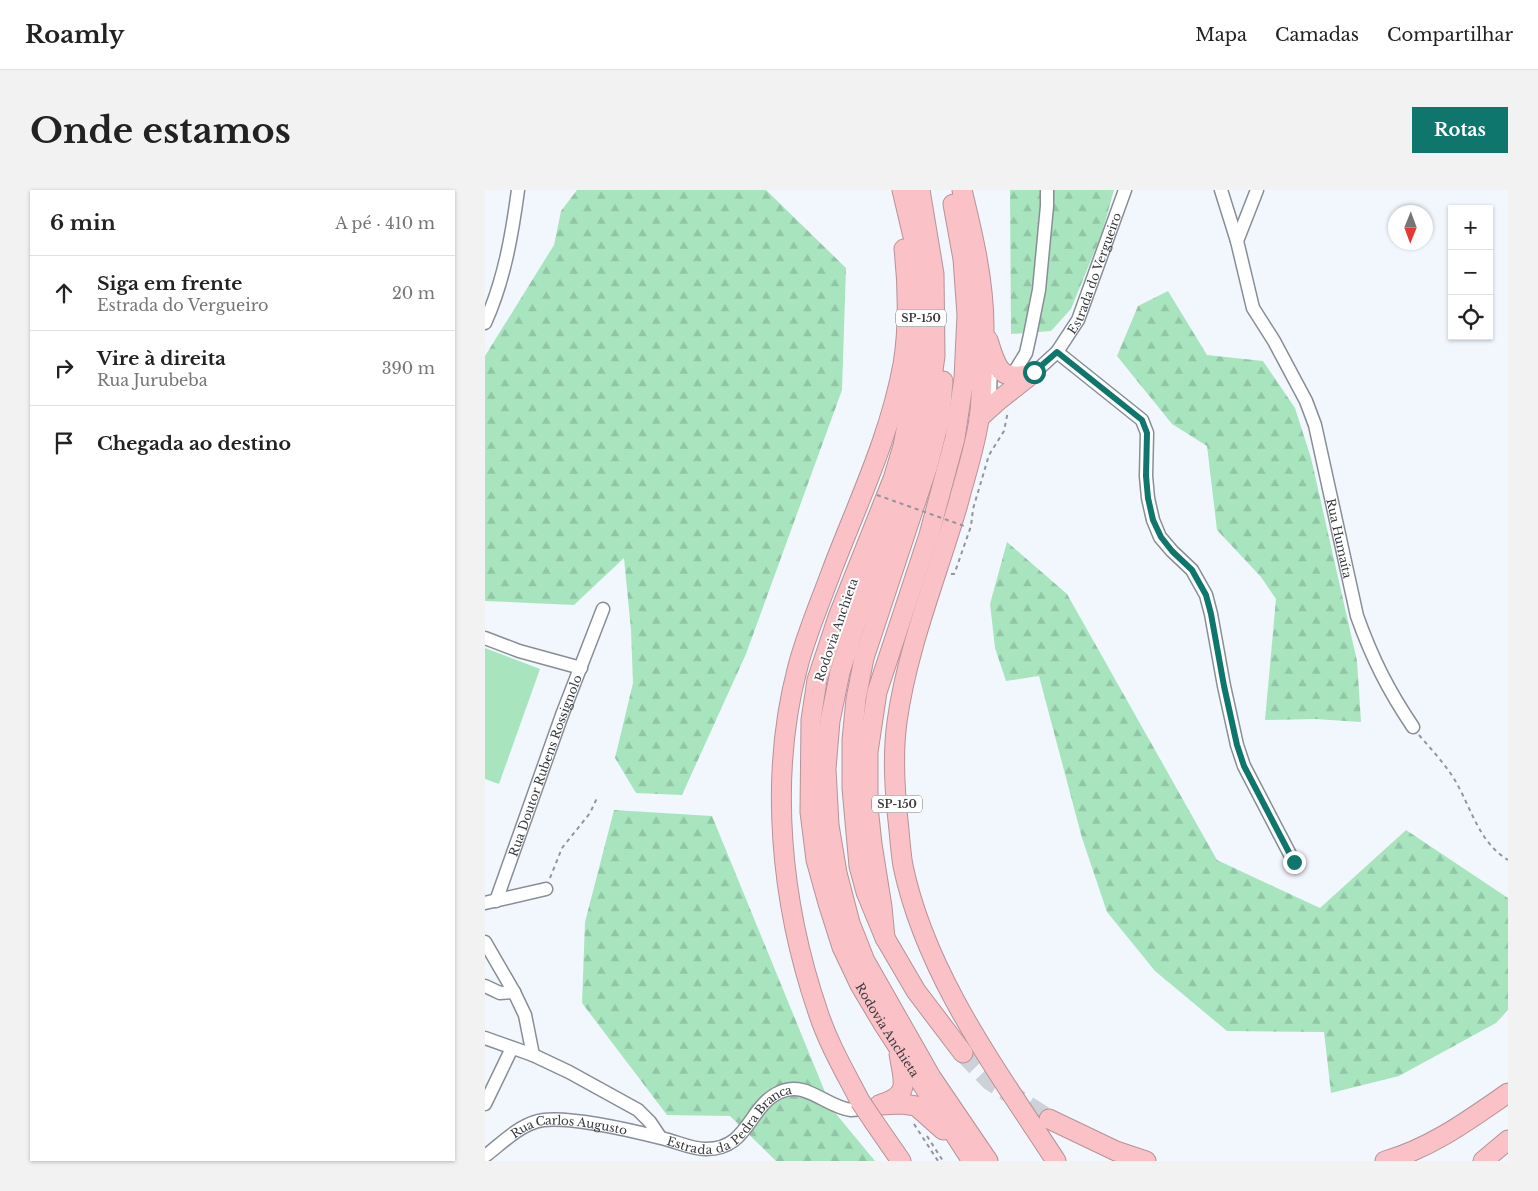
<!DOCTYPE html>
<html lang="pt">
<head>
<meta charset="utf-8">
<style>
  body { margin:0; font-family:"Libre Baskerville",serif; background:#f2f2f2; color:#222 }
  .controls { position:absolute; right:15px; top:15px; display:grid; overflow:hidden; border-radius:0px; box-shadow:0 1px 4px #0004 }
  .controls button { width:45px; height:45px; display:grid; place-items:center; padding:0; border:0; border-bottom:1px solid #e0e0e0; background:#fff; color:#222; font:25px sans-serif }
  .compass { position:absolute; left:903px; top:15px; width:45px; height:45px; border-radius:50%; background:#fff; box-shadow:0 1px 4px #0004; rotate:181deg }
  .stop { position:absolute; width:15px; height:15px; margin:-11px; border:4px solid #0f766e; border-radius:50%; background:#fff }
  .stop.end { background:#0f766e; border-color:#fff; box-shadow:0 1px 5px #0008 }
  .list { margin:0; padding:0; list-style:none }
  h2 { display:flex; justify-content:space-between; align-items:center; height:65px; margin:0; padding:0 20px; font-size:21px }
  h2 small { font-size:16px; font-weight:400; color:#767676 }
  .list li { display:grid; grid-template-columns:32px 1fr auto; gap:15px; align-items:center; box-sizing:border-box; height:75px; padding:0 20px; border-top:1px solid #e0e0e0 }
  .list b { display:block; font-size:19px; white-space:nowrap }
  .list p { margin:0; font-size:16px; white-space:nowrap; color:#767676 }
  .list em { font-size:16px; font-style:normal; color:#767676 }
  .icon { flex:none; width:28px; height:28px; fill:none; stroke:currentColor; stroke-width:2; stroke-linecap:round; stroke-linejoin:round }
  .map { position:relative; flex:none; width:1023px; height:971px; overflow:hidden; border-radius:0px }
  header { display:flex; align-items:center; gap:30px; box-sizing:border-box; height:70px; padding:0 25px; background:#fff; border-bottom:1px solid #e0e0e0 }
  header strong { font-size:24px }
  nav { display:flex; gap:28px; margin-inline-start:auto; font-size:18px }
  .intro { display:flex; align-items:center; justify-content:space-between; box-sizing:border-box; height:120px; padding:0 30px }
  h1 { margin:0; font-size:35px }
  .button { padding:12px 22px; border-radius:0px; background:#0f766e; color:#fff; font-size:18px; font-weight:700 }
  main { display:flex; gap:30px; padding:0 30px }
  aside { flex:1; background:#fff; border-radius:0px; box-shadow:0 1px 4px #0004 }
  .map>svg:first-child { display:block }
  .forest { fill:url(#forest-firs) }
  .garden { fill:#a8e5bf }
  .lines { fill:none; stroke-linecap:round; stroke-linejoin:round }
  .highway-tunnel { stroke:#cdd1d8; stroke-width:19; stroke-dasharray:19 9; stroke-linecap:butt }
  .minor-casing { stroke:#898e96; stroke-width:15 }
  .highway-casing { stroke:#b69297; stroke-width:21 }
  .path { stroke:#92959b; stroke-width:2; stroke-dasharray:4 4; stroke-linecap:butt }
  .minor { stroke:#fff; stroke-width:12 }
  .highway { stroke:#fac1c7; stroke-width:19 }
  .highway-bridge-casing { stroke:#b69297; stroke-width:21; stroke-linecap:butt }
  .path-bridge { stroke:#92959b; stroke-width:2; stroke-dasharray:4 4; stroke-linecap:butt }
  .highway-bridge { stroke:#fac1c7; stroke-width:19 }
  .route { stroke:#0f766e; stroke-width:6 }
  .labels { text-anchor:middle; dominant-baseline:central; stroke-width:4; stroke-linejoin:round; paint-order:stroke }
  .shield { fill:#fff; stroke:#747578; stroke-width:1 }
  .shield-label { font-size:11px; font-weight:bold; fill:#383a3e }
  .street-label { font-size:12px; fill:#383a3e; stroke:#fff }
</style>
</head>
<body>
<header>
<strong>Roamly</strong>
<nav><a>Mapa</a><a>Camadas</a><a>Compartilhar</a></nav>
</header>
<div class="intro"><h1>Onde estamos</h1><a class="button">Rotas</a></div>
<main>
<aside>
<h2>6 min<small>A pé · 410 m</small></h2>
<ul class="list">
<li><svg class="icon" aria-label="ahead" viewBox="0 0 24 24"><path d="M12 20V5M6 11l6-6 6 6"/></svg><div><b>Siga em frente</b><p>Estrada do Vergueiro</p></div><em>20 m</em></li>
<li><svg class="icon" aria-label="right" viewBox="0 0 24 24"><path d="M7 20v-9h11M14 6l5 5-5 5"/></svg><div><b>Vire à direita</b><p>Rua Jurubeba</p></div><em>390 m</em></li>
<li><svg class="icon" aria-label="arrive" viewBox="0 0 24 24"><path d="M6 21V4h12l-3 4 3 4H6"/></svg><div><b>Chegada ao destino</b></div></li>
</ul>
</aside>
<div class="map">
<svg width="1023" height="971" viewBox="0 0 1023 971">
  <defs>
    <pattern id="forest-firs" width="22" height="20" patternUnits="userSpaceOnUse" patternTransform="scale(1.25)"><rect width="22" height="20" fill="#a8e5bf"/><path d="M5 1l3.5 6h-7zM16 11l3.5 6h-7z" fill="#91c5a5"/></pattern>
  </defs>
  <rect width="100%" height="100%" fill="#f2f7fe"/>
  <g class="forest">
    <polygon points="92,0 281,0 361,78 357,200 261,464 197,605 151,603 130,568 148,493 146,440 139,368 89,415 0,411 0,166 69,55 76,21"/>
    <polygon points="525,0 629,0 617,43 586,119 566,141 526,144"/>
    <polygon points="683,101 722,165 778,171 810,218 826,268 872,471 876,532 830,529 780,530 791,409 776,387 732,340 722,256 687,234 632,166 653,116"/>
    <polygon points="522,352 582,404 732,670 835,718 921,640 1023,708 1023,820 1011,833 914,886 846,903 839,842 742,841 670,781 622,722 597,648 554,486 521,491 510,458 505,414"/>
    <polygon points="129,620 227,626 347,919 390,971 291,971 245,926 182,925 97,813 100,732"/>
  </g>
  <polygon class="garden" points="0,458 55,479 14,594 0,589"/>
  <g class="lines">
    <polyline class="highway-tunnel" points="478,863 505,891 564,929"/>
    <defs>
      <g id="minor">
        <path id="s1" d="M736 0 752 51 768 118 789 151 821 211 830 235 872 426C887 468 903 500 928 537"/>
        <polyline points="752,51 772,0"/>
        <path d="M0 133C19 91 27 45 33 0"/>
        <polyline points="572,162 657,230 662,243 661,286 663,308 668,330 675,347 687,361 707,380 721,405 726,424 739,496 752,555 759,576 809,672"/>
        <path id="s2" d="M549 183 572 162 593 130 640 0"/>
        <polyline points="527,186 541,163 545,145 554,100 562,16 562,0"/>
        <polyline points="501,217 505,205 506,173"/>
        <polyline points="0,448 34,461 96,478"/>
        <path id="s3" d="M11 711 77 525 118 419"/>
        <polyline points="0,713 61,699"/>
        <polyline points="0,752 29,802 40,825 48,865"/>
        <polyline points="0,796 15,803 29,802"/>
        <polyline points="0,848 48,865 84,882 153,920 165,932 175,947"/>
        <polyline points="0,914 27,858"/>
        <path id="s4" d="M0 966C15 955 31 938 50 932 74 923 149 941 176 948 190 951 206 959 220 959 264 960 263 916 295 902 321 890 341 917 366 920 372 920 378 919 384 917"/>
      </g>
      <g id="highway">
        <path id="s5" d="M417 0 430 55 435 87V149L430 193 418 256 408 289 353 427 332 490 326 530 325 622 331 670 343 713 357 757 375 795 397 832 487 971"/>
        <polyline points="435,0 449,84 450,166 442,224 422,295 411,330 370,435 355,482 345,531 341,579 344,635 352,683 365,733 380,771 446,887 503,971"/>
        <path d="M477 0C488 45 499 91 499 137 499 154 498 171 497 188 496 202 496 216 494 229 490 258 480 286 473 314 452 386 422 458 412 532 407 568 410 605 414 640 415 652 416 664 418 676 441 785 511 879 571 971"/>
        <path d="M503 150C512 179 515 193 549 183"/>
        <polyline points="458,191 455,228 443,275 379,468 371,509 367,550 367,598 374,676 381,702 400,748 431,801 478,863"/>
        <polyline points="494,228 514,210 547,184"/>
        <polyline points="400,748 397,717 387,654 383,617 383,562 392,502 444,345 470,248 479,188 482,125 478,69 468,14"/>
        <path d="M375 911C360 882 343 853 333 822 296 714 283 588 313 476 321 445 336 410 347 380 373 312 405 246 418 174 424 139 423 94 419 59"/>
        <path d="M396 914C427 905 418 890 414 864"/>
        <polyline points="394,915 418,914 431,916 458,940"/>
        <polyline points="564,929 631,961 661,971"/>
        <polyline points="389,932 416,971"/>
        <path d="M900 971C946 958 984 930 1023 903"/>
        <polyline points="998,971 1023,950"/>
      </g>
    </defs>
    <use href="#minor" class="minor-casing"/>
    <use href="#highway" class="highway-casing"/>
    <g class="path">
      <polyline points="466,384 469,384 470,382 486,336 488,319 504,265 519,241 523,221"/>
      <path d="M934 545C946 559 958 572 968 587 986 616 993 652 1023 670"/>
      <polyline points="65,688 77,658 105,623 113,606"/>
      <polyline points="429,934 453,971"/>
      <polyline points="442,946 458,971"/>
    </g>
    <use href="#minor" class="minor"/>
    <use href="#highway" class="highway"/>
    <defs>
      <polyline id="highway-bridge" points="375,911 389,932"/>
    </defs>
    <use href="#highway-bridge" class="highway-bridge-casing"/>
    <polyline class="path-bridge" points="392,305 482,337"/>
    <use href="#highway-bridge" class="highway-bridge"/>
  </g>
  <g class="lines">
    <polyline class="route" points="549,182 572,162 657,230 662,243 661,286 663,308 668,330 676,347 687,361 707,380 721,405 726,424 739,496 752,555 759,576 809,672"/>
  </g>
  <g class="labels">
    <g class="shield">
      <rect x="411" y="119.5" width="50" height="17" rx="4"/>
      <rect x="387" y="605.5" width="50" height="17" rx="4"/>
    </g>
    <g class="shield-label">
      <text x="436" y="128">SP-150</text>
      <text x="412" y="614">SP-150</text>
    </g>
    <g class="street-label">
      <text stroke="none"><textPath href="#s2" startOffset="119">Estrada do Vergueiro</textPath></text>
      <text stroke="none"><textPath href="#s1" startOffset="371">Rua Humaíta</textPath></text>
      <text transform="translate(351 440) rotate(-71)">Rodovia Anchieta</text>
      <text stroke="none"><textPath href="#s3" startOffset="144">Rua Doutor Rubens Rossignolo</textPath></text>
      <text stroke="none"><textPath href="#s5" startOffset="875">Rodovia Anchieta</textPath></text>
      <text stroke="none"><textPath href="#s4" startOffset="270">Estrada da Pedra Branca</textPath></text>
      <text stroke="none"><textPath href="#s4" startOffset="94">Rua Carlos Augusto</textPath></text>
    </g>
  </g>
</svg>
<div class="controls">
<button>+</button>
<button>−</button>
<button><svg class="icon" aria-label="locate" viewBox="0 0 24 24"><circle cx="12" cy="12" r="6"/><path d="M12 2v4M12 18v4M2 12h4M18 12h4"/></svg></button>
</div>
<svg class="compass" viewBox="-18 -18 36 36"><path d="M0-13l5 13h-10z" fill="#e53935"/><path d="M0 13l5-13h-10z" fill="#767676"/></svg>
<div class="stop" style="left:549px;top:182px"></div>
<div class="stop end" style="left:809px;top:672px"></div>
</div>
</main>
</body>
</html>
